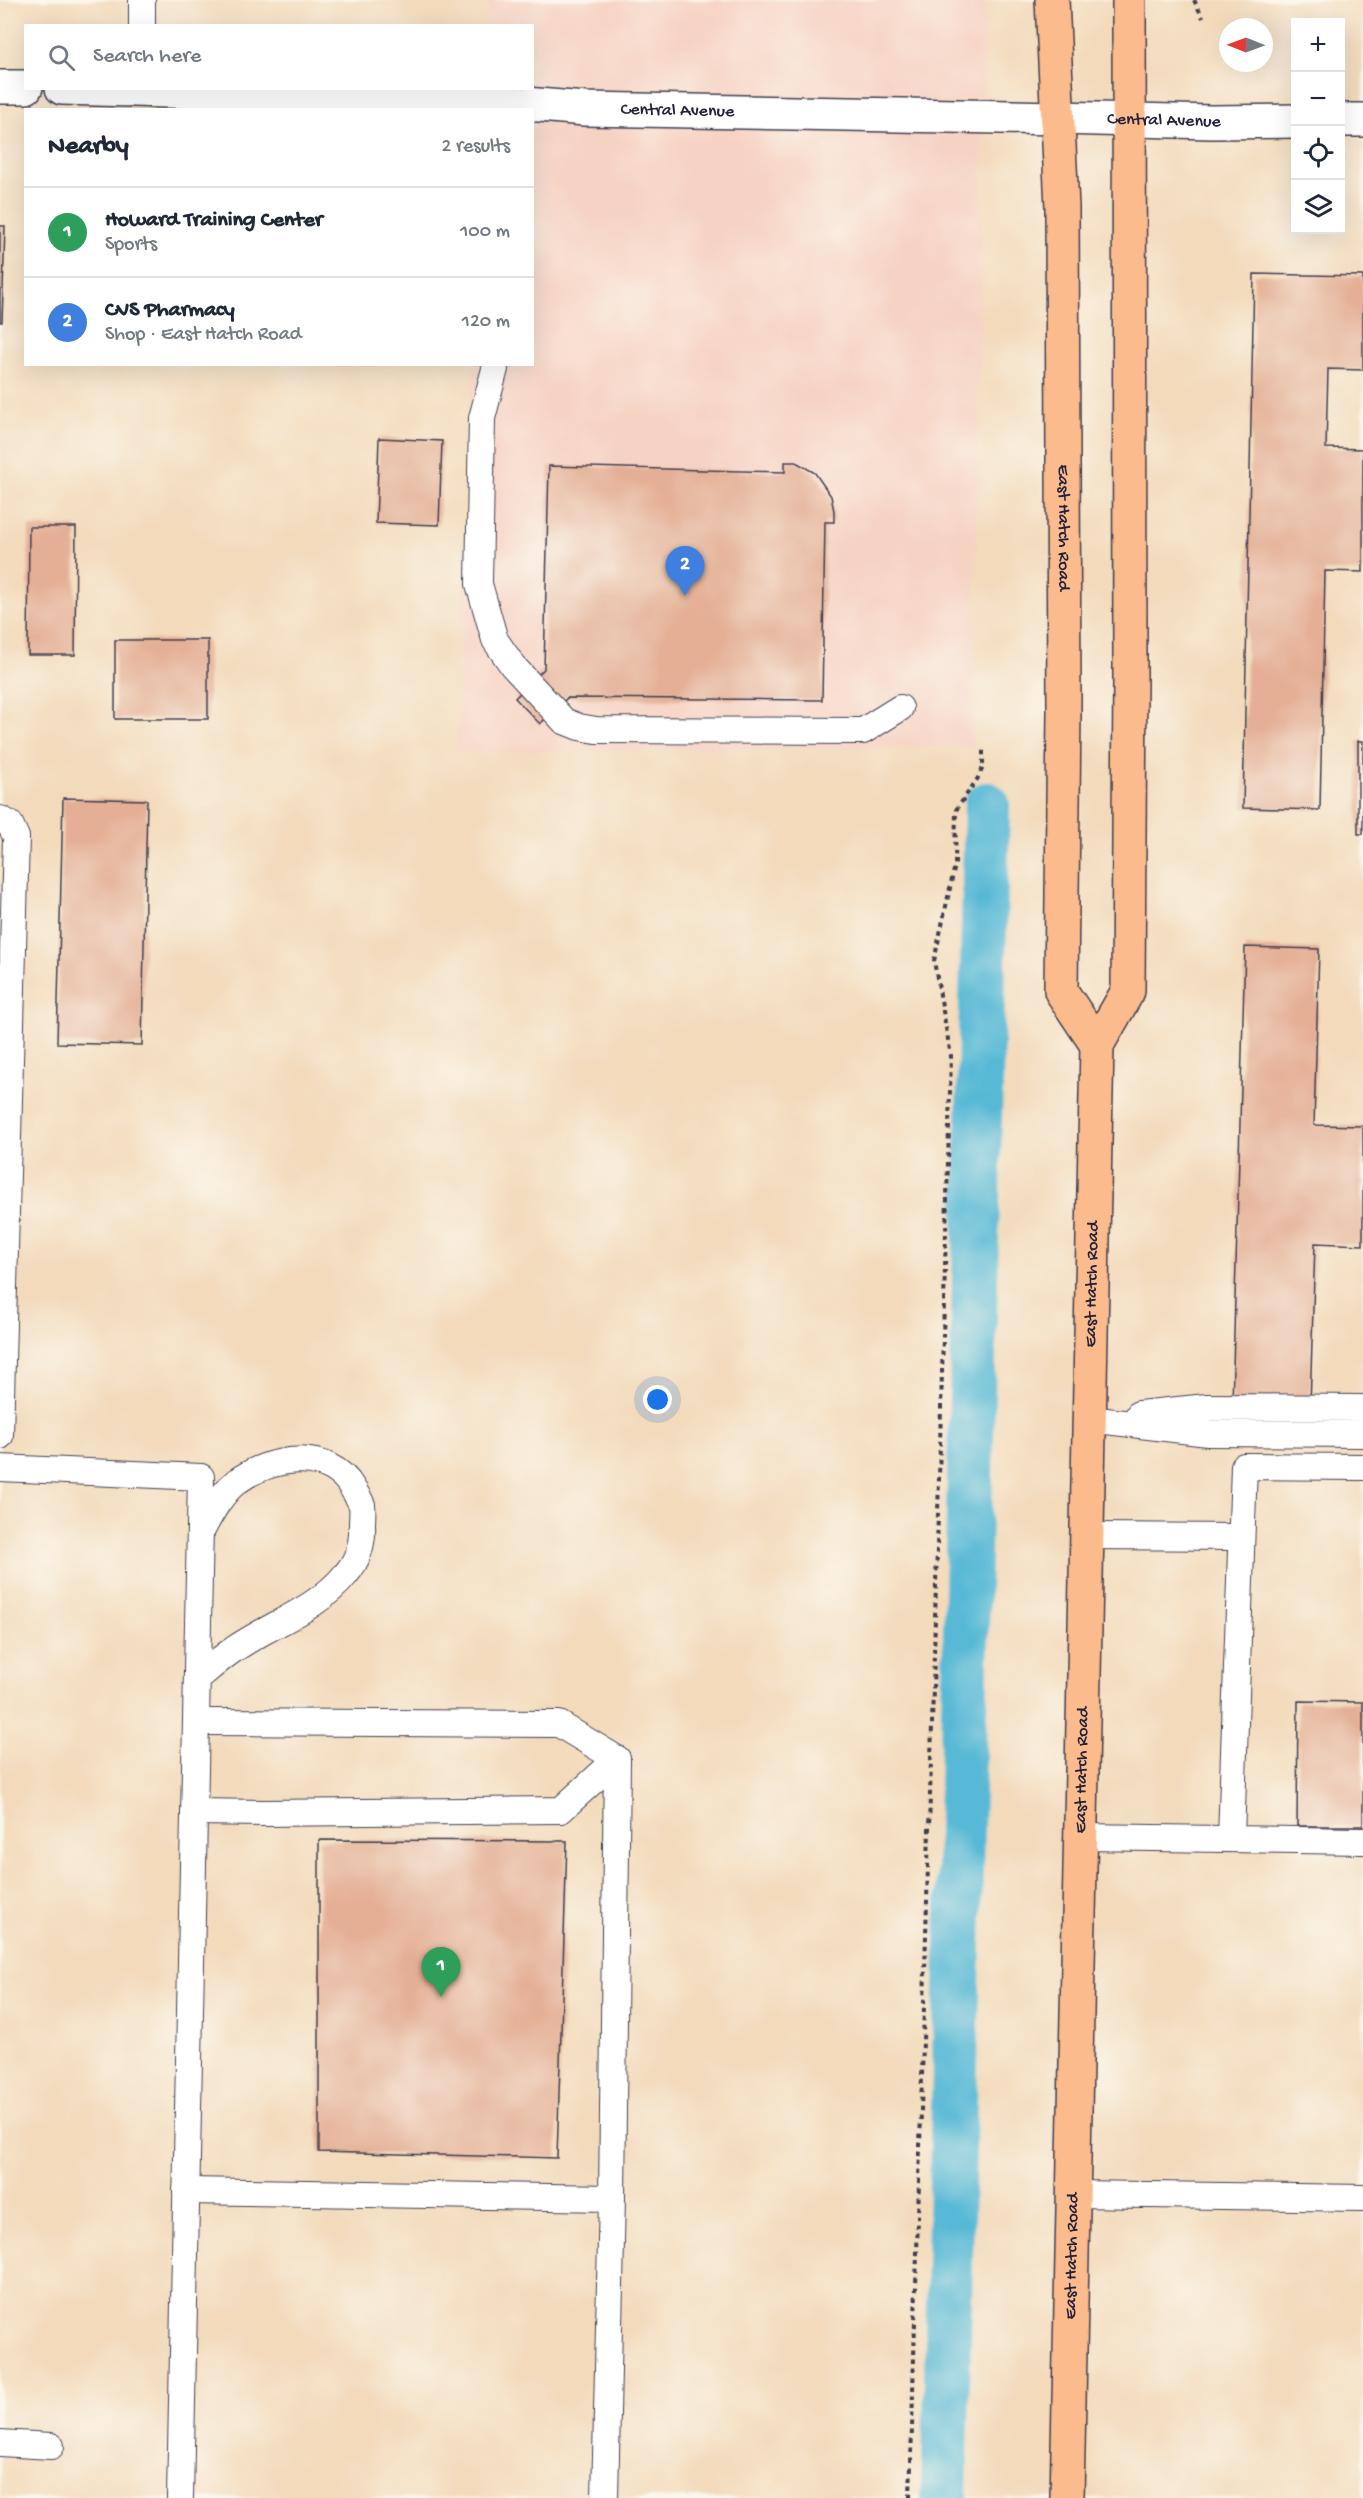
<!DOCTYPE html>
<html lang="en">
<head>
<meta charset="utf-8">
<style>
  body { margin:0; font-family:"Gochi Hand",sans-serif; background:#f2f2f3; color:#1f2937 }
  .controls { position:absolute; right:18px; top:18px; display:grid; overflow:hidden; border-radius:0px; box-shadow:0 6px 24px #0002 }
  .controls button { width:54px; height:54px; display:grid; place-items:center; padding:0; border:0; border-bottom:2px solid #e0e1e3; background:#fff; color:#1f2937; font:30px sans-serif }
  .compass { position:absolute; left:1219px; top:18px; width:54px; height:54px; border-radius:50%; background:#fff; box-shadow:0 6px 24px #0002; rotate:271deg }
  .you { position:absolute; left:658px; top:1400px; width:21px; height:21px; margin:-15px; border:4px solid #fff; border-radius:50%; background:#1a73e8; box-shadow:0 0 0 9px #1a73e833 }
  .badge { display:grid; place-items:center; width:39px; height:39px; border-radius:50%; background:#1f6fb2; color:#fff; font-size:20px; font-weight:700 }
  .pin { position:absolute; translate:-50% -50px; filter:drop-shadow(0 2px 3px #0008) }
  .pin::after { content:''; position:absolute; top:32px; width:21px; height:18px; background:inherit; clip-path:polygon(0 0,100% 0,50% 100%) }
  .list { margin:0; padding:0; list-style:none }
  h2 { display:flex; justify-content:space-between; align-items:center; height:78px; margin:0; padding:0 24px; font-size:26px }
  h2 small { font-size:20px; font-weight:400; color:#747a83 }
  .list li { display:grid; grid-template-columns:39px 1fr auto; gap:18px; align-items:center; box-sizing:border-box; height:90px; padding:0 24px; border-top:2px solid #e0e1e3 }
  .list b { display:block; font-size:22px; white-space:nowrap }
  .list p { margin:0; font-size:20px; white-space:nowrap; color:#747a83 }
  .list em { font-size:20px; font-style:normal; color:#747a83 }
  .icon { flex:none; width:33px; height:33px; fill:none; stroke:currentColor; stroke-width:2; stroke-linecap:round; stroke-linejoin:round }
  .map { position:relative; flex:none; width:1363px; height:2498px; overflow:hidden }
  .search { position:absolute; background:#fff; box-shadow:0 6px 24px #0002; left:24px; top:24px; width:510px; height:66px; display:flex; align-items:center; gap:15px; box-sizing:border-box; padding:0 21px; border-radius:0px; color:#747a83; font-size:22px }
  .panel { position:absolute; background:#fff; box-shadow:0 6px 24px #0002; left:24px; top:108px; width:510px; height:258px; border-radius:0px }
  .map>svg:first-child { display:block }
  .built { fill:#f6d2c3 }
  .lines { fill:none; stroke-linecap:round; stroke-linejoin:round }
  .canal { stroke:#58b9d6; stroke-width:46 }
  .building { fill:#e4af94 }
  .service-casing { stroke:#413e4e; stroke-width:28 }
  .minor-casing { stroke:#413e4e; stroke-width:36 }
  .tertiary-casing { stroke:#413e4e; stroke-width:36 }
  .primary-casing { stroke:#413e4e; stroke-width:36 }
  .path { stroke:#413e4e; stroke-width:4; stroke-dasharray:4.5 4.5; stroke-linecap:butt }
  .service { stroke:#fff; stroke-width:26 }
  .minor { stroke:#fff; stroke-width:33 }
  .tertiary { stroke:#fff; stroke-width:33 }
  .primary { stroke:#fbbb8d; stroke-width:33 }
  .labels { text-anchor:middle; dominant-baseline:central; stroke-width:4.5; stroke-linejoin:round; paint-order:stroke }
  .street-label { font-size:18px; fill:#22223b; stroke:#fbf7ec }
</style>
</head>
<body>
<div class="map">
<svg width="1363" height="2498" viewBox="0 0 1363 2498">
  <rect width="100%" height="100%" fill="#fbf7ec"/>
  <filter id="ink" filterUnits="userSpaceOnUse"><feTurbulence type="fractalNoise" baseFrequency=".0167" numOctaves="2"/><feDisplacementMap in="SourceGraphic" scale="12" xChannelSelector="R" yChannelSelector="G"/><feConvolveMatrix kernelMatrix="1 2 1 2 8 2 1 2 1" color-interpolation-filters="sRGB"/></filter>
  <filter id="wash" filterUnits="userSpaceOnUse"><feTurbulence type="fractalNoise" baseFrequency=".008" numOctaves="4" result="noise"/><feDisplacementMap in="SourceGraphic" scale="24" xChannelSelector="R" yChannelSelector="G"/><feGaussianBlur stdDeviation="1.35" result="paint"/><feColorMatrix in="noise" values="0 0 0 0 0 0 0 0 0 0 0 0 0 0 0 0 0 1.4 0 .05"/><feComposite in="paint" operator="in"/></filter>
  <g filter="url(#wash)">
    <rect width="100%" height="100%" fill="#f3dabb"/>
    <polygon class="built" points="488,0 985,0 973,747 456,752 473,365 532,364 532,26 487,25"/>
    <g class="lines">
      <polyline class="canal" points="944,2498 987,805"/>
    </g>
    <g id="blocks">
      <g class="building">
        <polygon points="0,226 5,226 2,322 0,322"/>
        <polygon points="1254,274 1363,276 1363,370 1328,369 1326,448 1363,449 1363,572 1325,571 1320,810 1243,808"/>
        <polygon points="379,438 442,441 439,525 376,523"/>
        <polygon points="785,462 796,462 815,473 831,496 834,511 834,522 825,522 822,700 567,698 540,724 515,698 544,669 549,466 785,472"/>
        <polygon points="29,527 76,527 75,655 28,655"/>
        <rect x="115" y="640" width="93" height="79"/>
        <rect x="1358" y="741" width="5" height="93"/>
        <polygon points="63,798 147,800 142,1045 57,1043"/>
        <polygon points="1245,947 1319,949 1314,1125 1363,1126 1363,1245 1315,1243 1310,1407 1232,1404"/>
        <polygon points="1298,1701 1363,1702 1363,1826 1297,1826"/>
        <polygon points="319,1840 567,1841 557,2158 319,2152"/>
      </g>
    </g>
  </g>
  <g filter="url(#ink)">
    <use href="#blocks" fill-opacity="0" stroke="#413e4e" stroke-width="1.5"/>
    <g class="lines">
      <defs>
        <g id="service">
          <polyline points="142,26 142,0"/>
          <polyline points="495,369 482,418 479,584 495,640 513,666 564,721 579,727 596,730 863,731 900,708"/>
          <polyline points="0,819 10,824 16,837 0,1436"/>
          <polyline points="1139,1414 1207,1407 1363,1408"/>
          <polyline points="1089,1419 1208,1433 1363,1434"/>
          <polyline points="0,1468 201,1477 180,2498"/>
          <polyline points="1087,1536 1241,1537"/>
          <path d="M198 1678C209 1669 221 1658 233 1650 270 1624 317 1610 346 1574 359 1559 363 1542 362 1524 362 1518 363 1511 362 1505 360 1500 356 1494 353 1489 329 1447 269 1457 236 1482 221 1494 211 1513 202 1530"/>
          <polyline points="197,1722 559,1724 617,1759"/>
          <polyline points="194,1812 263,1813 561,1810 617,1759"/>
          <polyline points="1081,1837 1363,1841"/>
          <polyline points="1231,1838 1244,1466 1363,1467"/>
          <polyline points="186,2191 612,2198"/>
          <polyline points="1074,2194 1363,2198"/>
          <polyline points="0,2443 51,2446"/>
          <polyline points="605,2498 612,2198 617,1759"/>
        </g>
        <g id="minor">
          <polyline points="0,87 26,87"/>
          <path id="s1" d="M62 88 481 100 585 109 1058 118"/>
        </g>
        <g id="tertiary">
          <path id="s2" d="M1058 118 1212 122 1296 121"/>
          <polyline points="1340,120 1363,120"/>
        </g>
        <g id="primary">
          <path id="s3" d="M1052 0 1062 207 1064 710 1061 991 1097 1045"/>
          <path id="s4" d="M1067 2498 1097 1045 1128 991 1130 678 1129 0"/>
        </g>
      </defs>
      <use href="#service" class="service-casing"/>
      <use href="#minor" class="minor-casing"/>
      <use href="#tertiary" class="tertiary-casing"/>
      <use href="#primary" class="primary-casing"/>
      <g class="path">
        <polyline points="1194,0 1203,18"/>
        <polyline points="910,2498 951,1056 934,961 955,865 956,810 978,778 983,767 983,750"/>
      </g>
      <use href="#service" class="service"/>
      <use href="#minor" class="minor"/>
      <use href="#tertiary" class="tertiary"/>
      <use href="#primary" class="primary"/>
    </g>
  </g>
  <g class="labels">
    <g class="street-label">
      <text stroke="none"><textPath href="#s1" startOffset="616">Central Avenue</textPath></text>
      <text stroke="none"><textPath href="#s2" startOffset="106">Central Avenue</textPath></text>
      <text stroke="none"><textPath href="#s3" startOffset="528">East Hatch Road</textPath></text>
      <text stroke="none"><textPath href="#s4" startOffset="1214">East Hatch Road</textPath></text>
      <text stroke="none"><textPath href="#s4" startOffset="728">East Hatch Road</textPath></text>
      <text stroke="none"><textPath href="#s4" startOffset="242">East Hatch Road</textPath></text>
    </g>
  </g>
</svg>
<div class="controls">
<button>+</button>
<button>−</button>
<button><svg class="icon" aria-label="locate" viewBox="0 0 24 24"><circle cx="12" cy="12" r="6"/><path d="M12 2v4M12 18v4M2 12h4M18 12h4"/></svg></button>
<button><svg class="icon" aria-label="layers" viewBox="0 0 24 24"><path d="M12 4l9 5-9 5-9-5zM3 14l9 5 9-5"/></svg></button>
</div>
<svg class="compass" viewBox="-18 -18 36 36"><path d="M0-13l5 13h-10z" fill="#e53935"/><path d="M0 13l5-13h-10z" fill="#747a83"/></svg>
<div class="you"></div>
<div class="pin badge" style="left:441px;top:1997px;background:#2e9e5b">1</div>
<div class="pin badge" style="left:685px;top:596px;background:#3f7fe0">2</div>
<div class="search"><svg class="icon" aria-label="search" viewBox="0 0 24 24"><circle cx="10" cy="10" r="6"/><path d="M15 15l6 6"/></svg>Search here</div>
<section class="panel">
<h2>Nearby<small>2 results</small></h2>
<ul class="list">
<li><span class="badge" style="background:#2e9e5b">1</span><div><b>Howard Training Center</b><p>Sports</p></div><em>100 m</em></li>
<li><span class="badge" style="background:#3f7fe0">2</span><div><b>CVS Pharmacy</b><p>Shop · East Hatch Road</p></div><em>120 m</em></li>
</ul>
</section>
</div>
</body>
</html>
